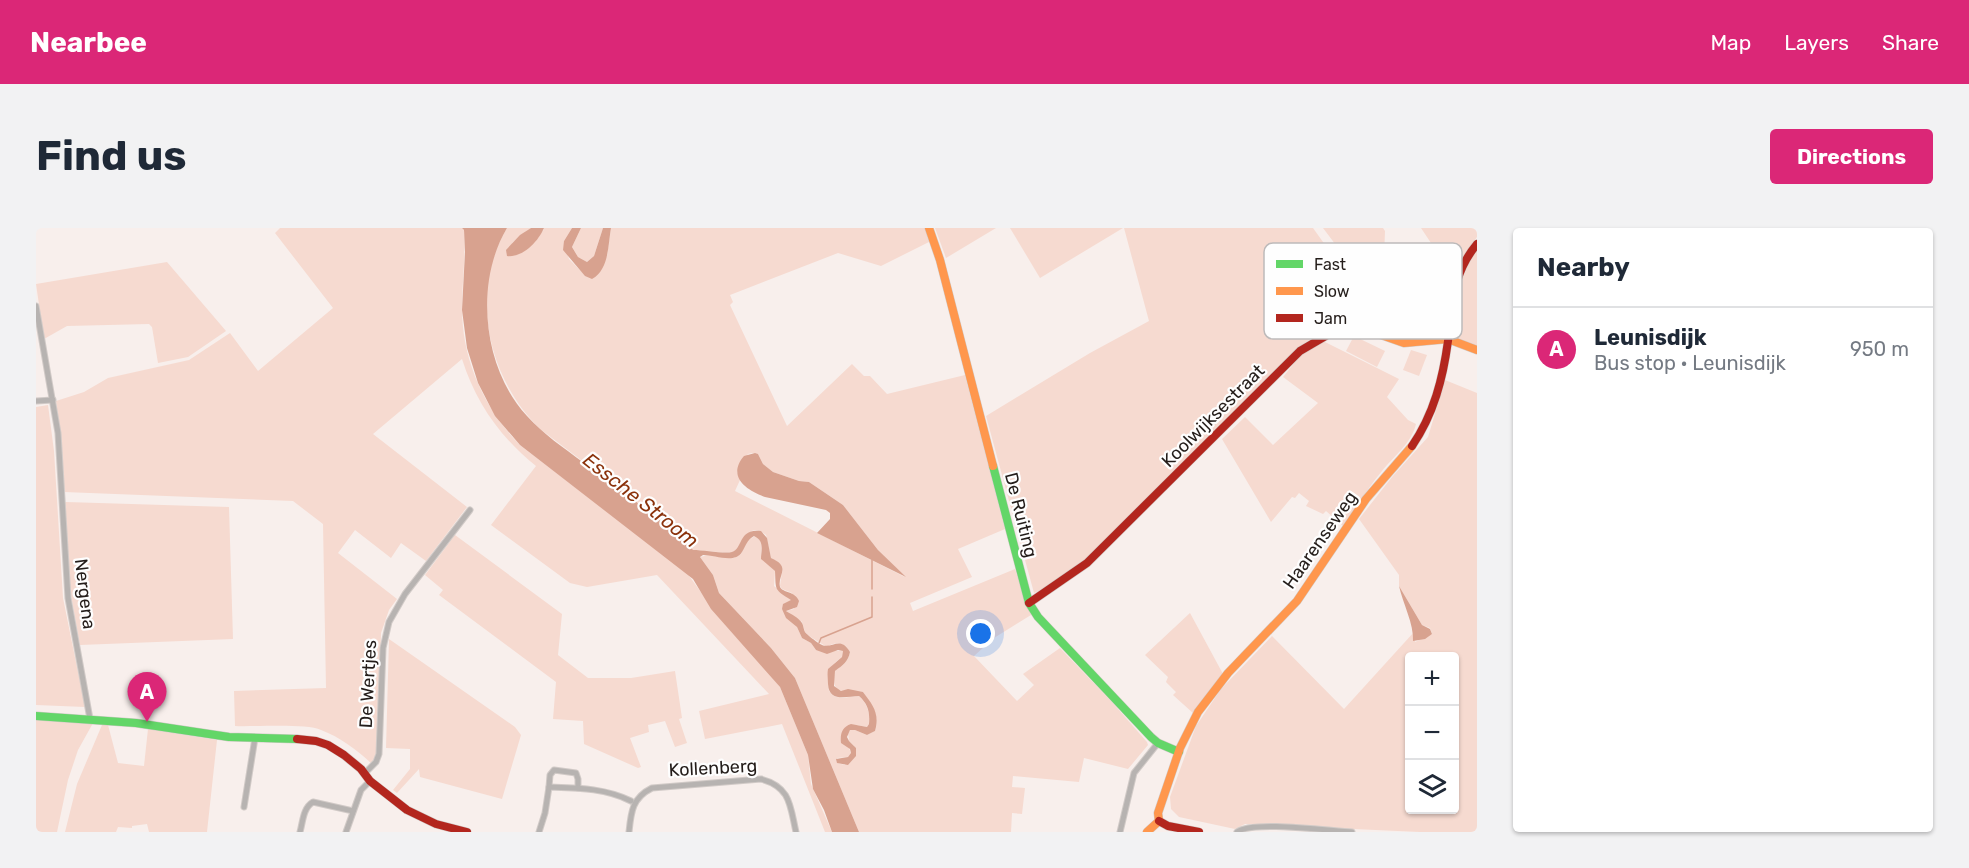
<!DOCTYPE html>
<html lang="en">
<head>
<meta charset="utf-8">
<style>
  body { margin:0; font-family:Rubik,sans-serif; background:#f2f2f3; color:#1f2937 }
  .controls { position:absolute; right:18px; bottom:18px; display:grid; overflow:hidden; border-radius:6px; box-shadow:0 2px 4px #0004 }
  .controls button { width:54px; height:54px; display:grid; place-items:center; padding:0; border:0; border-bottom:2px solid #e0e1e3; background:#fff; color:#1f2937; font:30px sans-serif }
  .you { position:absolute; left:945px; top:406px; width:21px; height:21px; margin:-15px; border:4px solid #fff; border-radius:50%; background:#1a73e8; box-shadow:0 0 0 9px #1a73e833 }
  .badge { display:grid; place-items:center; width:39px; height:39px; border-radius:50%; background:#db2777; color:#fff; font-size:20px; font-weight:700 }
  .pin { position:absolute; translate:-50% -50px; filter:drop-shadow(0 2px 3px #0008) }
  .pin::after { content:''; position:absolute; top:32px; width:21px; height:18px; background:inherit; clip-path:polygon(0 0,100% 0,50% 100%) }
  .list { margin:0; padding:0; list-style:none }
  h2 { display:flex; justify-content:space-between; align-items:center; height:78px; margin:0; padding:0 24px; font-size:26px }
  h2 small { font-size:20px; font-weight:400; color:#747a83 }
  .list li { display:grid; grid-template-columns:39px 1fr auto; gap:18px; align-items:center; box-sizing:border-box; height:84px; padding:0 24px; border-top:2px solid #e0e1e3 }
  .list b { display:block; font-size:22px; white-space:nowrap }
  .list p { margin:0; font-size:20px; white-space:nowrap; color:#747a83 }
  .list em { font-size:20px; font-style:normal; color:#747a83 }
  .icon { flex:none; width:33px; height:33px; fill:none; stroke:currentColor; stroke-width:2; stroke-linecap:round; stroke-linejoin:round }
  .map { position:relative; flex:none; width:1441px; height:604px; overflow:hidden; border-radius:6px }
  header { display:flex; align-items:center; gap:36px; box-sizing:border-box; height:84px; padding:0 30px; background:#db2777; color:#fff }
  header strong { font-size:28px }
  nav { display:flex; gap:33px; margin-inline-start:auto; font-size:21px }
  .intro { display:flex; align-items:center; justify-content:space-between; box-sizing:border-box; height:144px; padding:0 36px }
  h1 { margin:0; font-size:42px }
  .button { padding:15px 27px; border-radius:6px; background:#db2777; color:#fff; font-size:21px; font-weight:700 }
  main { display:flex; gap:36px; padding:0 36px }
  aside { flex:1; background:#fff; border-radius:6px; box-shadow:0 2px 4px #0004 }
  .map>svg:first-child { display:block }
  .green { fill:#f6dad0; fill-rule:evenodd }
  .water { fill:#d8a28f }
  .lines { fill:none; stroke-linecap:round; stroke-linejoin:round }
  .stream { stroke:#d8a28f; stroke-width:1.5 }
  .street-casing { stroke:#d1cac7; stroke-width:7 }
  .fast-casing { stroke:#d1cac7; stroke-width:9 }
  .slow-casing { stroke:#d1cac7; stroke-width:9 }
  .jam-casing { stroke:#d1cac7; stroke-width:9 }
  .street { stroke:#b7b3b1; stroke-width:5 }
  .fast { stroke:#63d668; stroke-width:8 }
  .slow { stroke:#ff974d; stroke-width:8 }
  .jam { stroke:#b3261e; stroke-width:8 }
  .labels { text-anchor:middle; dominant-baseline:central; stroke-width:4.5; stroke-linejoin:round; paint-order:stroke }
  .street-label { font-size:18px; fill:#241d1a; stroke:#fefefe }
  .water-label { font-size:20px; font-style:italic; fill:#8b320b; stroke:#fefefe }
  .key { fill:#fefefe; stroke:#bdbaba; stroke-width:1.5 }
  .key-label { font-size:16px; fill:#241d1a }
</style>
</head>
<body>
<header>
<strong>Nearbee</strong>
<nav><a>Map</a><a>Layers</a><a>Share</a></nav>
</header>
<div class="intro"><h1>Find us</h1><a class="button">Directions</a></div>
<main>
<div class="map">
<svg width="1441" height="604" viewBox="0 0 1441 604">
  <rect width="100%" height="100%" fill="#f8efec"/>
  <g class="green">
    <path d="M244 0H426L428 2C430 28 426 54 426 80 426 132 448 180 484 217L651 345 686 393 736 449 744 459 772 527 775 556 796 604H789L746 496 669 511 663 483 733 466 621 347 551 359 534 355 455 297 500 238C464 209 440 175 426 131L337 206 431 279 390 333 365 315 355 330 319 302 302 325 361 371 353 382 345 405 342 520 336 536C321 522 304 509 285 502 270 495 219 499 199 498L198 463 290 460 287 296 257 273 28 264 24 205 20 173 48 164 72 150 153 132 194 105 222 143 297 80 239 5Z"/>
    <path d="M471 0H495L476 15 507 3 508 0H536L528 13 533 31 548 46 571 28 575 0H889L895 13 845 38 802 25 694 67 697 74 694 77 751 198 816 136 828 148H834L851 166 929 147 969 301 922 321 936 349 874 375 877 383 979 341 995 387 958 410 938 428 981 473 998 457 987 446 1024 420 1075 473 1111 514 1112 517 1092 541 1048 530 1043 554 977 548 976 559 989 560 986 586 976 585 975 604H823L759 450 735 420 683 365 677 347 664 329 673 327 698 330 705 326 711 313 719 308 724 312 726 315 725 327 739 343 738 358 756 372 746 381 761 399 766 410 775 415 780 422 807 423 806 429C791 440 791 445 793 463 801 474 812 468 823 468 832 477 834 484 833 496L831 499 821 497 806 503 815 525 812 529 801 530 802 535 809 537 818 518 813 513 812 506 814 502H819L831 507 839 503C844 488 836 477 827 464 809 463 794 468 799 443 807 437 812 434 814 424 808 414 800 413 791 419L773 408 769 404 766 394 750 383 758 381 756 365 746 361 744 358 746 343 743 335 735 330 730 307C709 291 709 320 697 324 691 326 667 322 657 323L643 306 504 201C452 151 432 64 471 0ZM716 225 722 226 727 236 737 244 763 253 773 254 807 277 842 322 869 349 699 263 704 252 701 244 712 226Z"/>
    <polygon points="545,0 567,0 558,28 551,34 542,29 536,19"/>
    <polygon points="899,0 960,0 910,30"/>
    <polygon points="974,0 1087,0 1004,50"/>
    <path d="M1088 0H1277L1325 67C1329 77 1332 88 1326 97 1304 99 1284 103 1266 117L1042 345 998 365 950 188 1054 125 1113 93Z"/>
    <polygon points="1287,0 1347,0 1349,3 1348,31 1360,35 1357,60 1384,66 1385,83 1399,89 1410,90 1408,107 1370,112 1336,99 1336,72 1318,41"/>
    <polygon points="1385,0 1441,0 1441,9 1422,37 1415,51 1412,50 1413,42"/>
    <path d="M1441 23V118L1425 113 1418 107C1420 77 1422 49 1441 23Z"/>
    <polygon points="131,34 190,103 152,129 122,135 116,99 113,96 31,98 8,111 0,56"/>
    <polygon points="1318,108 1349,123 1341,139 1310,123"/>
    <path d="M1287 113 1363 151 1351 169 1372 192 1380 196C1375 216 1358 228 1346 243 1332 260 1320 279 1307 298L1290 283 1287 286 1270 278 1273 273 1263 265 1259 270 1256 269 1235 294 1186 211 1209 189 1237 217 1282 175 1247 149 1263 129Z"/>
    <polygon points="1375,122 1391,127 1383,148 1367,142"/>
    <path d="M1409 152 1441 165V604H1384L1209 596 1199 601 1143 589 1135 581 1134 569 1160 498 1185 461 1236 408 1308 481 1378 404 1379 414 1396 406 1394 400 1386 397 1363 358V347L1323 291 1356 249 1392 209ZM1374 428H1418V582H1374Z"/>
    <polygon points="12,177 18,223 27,370 49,479 0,477 0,179"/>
    <polygon points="30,274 193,279 197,411 44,417 33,356 28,275"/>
    <polygon points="419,307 526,386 522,427 552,450 595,450 639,443 646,490 643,491 651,515 639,519 629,493 612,497 613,504 594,510 605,539 602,540 548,516 547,493 517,491 520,454 403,367 407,362 389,347"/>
    <polygon points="1154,385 1187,446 1157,485 1137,467 1140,464 1130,454 1132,449 1109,427"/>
    <polygon points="353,411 479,499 485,507 466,571 384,549 383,541 361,565 357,562 374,541 374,521 350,520"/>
    <polygon points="0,490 57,495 42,522 32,552 21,604 0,604"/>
    <polygon points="66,497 72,497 82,535 108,538 112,501 181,512 171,604 113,604 111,596 96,598 96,600 82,599 80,604 29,604 41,556"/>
  </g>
  <g class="water">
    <path d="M426 0H471C438 55 447 141 491 188 507 206 528 220 548 235 579 258 611 282 643 306L657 322C667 322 689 326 696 324 707 321 702 300 725 303L731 310 735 330C756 339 741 347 744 359 747 365 759 363 763 373L761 379 750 383C755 386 763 390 766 395 767 396 768 403 769 404 770 406 782 415 784 416 795 423 804 406 814 424 812 434 807 437 799 443L798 458 805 463 812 461 827 464C837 477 844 486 839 503L831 507 819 502H814L811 509 813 513 820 520V528L812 537 801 535 800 531 812 529 815 525 814 521 805 515C804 506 806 499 815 496L831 499 833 496C834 484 832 476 823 468 811 468 793 475 792 456 792 451 791 447 792 441L806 429 807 423 802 422 791 426 780 422 775 415 766 410 761 399 750 390 746 381 747 376 755 372C738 361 740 363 739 343L725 331C725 322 729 313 718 308 710 313 711 316 706 324 699 336 679 327 667 327L664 329 677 347 683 365 735 420 759 450 823 604H796L788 582 777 561 772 527 744 459 675 381 657 351 484 217 459 188 442 155 431 120 426 82 429 24 428 2Z"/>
    <path d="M495 0H508C502 14 486 30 471 28L470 22 484 7Z"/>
    <path d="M536 0H545L536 19 542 29 551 34 558 28 567 0H575C572 17 573 42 556 51L549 48 527 22 528 13Z"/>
    <path d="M719 225 722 226 727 236 737 244 763 253 773 254 807 277 842 322 870 349 781 305 794 291V285L790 282 729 269C709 262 691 248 708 228Z"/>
    <path d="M1363 358 1386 397 1394 401 1396 406 1389 411 1377 413C1378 396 1367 376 1363 358Z"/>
  </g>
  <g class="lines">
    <g class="stream">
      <polyline points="836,361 836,332"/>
      <polyline points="783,415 785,410 836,389 836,369"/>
    </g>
    <defs>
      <g id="street">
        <polyline points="0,78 22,205 32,370 54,491"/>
        <polyline points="0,173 17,172"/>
        <polyline points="329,545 340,534 343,526 347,420 353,394 369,366 434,282"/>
        <polyline points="513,559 514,547 518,542 540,545 542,551 542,560"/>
        <polyline points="208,579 219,510"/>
        <path d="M264 604C267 593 267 580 277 574L317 583"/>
        <polyline points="310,604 325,562 334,553"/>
        <path d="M503 604 509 585 513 559C541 560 569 560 595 573"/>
        <path d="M593 604C595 584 596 570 616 560L725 551C755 559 754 578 760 604"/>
        <polyline points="1084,604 1098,545 1122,515"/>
        <path d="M1201 604C1216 592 1294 603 1316 604"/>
      </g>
      <g id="fast">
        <polyline points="957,238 993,375 1002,389 1115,509 1122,515 1143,524"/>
        <polyline points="0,488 100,495 193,509 261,511"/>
      </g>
      <g id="slow">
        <polyline points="893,0 904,32 957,238"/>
        <polyline points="1323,102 1331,102 1368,115 1412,111 1441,122"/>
        <polyline points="1123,593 1122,585 1144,520 1162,484 1192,445 1261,373 1330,271 1376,218"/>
        <polyline points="1111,604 1123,593"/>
      </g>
      <g id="jam">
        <path d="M1376 218C1398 186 1407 150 1412 113 1417 75 1416 46 1441 16"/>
        <polyline points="993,375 1051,335 1264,123 1293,106 1323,102"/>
        <polyline points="261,511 280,513 292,517 308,527 325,541 334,553 371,582 400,596 431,604"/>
        <polyline points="1123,593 1132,598 1163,604"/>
      </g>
    </defs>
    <use href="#street" class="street-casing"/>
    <use href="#fast" class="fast-casing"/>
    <use href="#slow" class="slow-casing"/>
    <use href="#jam" class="jam-casing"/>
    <use href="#street" class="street"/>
    <use href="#fast" class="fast"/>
    <use href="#slow" class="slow"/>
    <use href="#jam" class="jam"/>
  </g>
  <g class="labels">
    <g class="street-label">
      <text transform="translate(1177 188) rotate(-45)">Koolwijksestraat</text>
      <text transform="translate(985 287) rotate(76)">De Ruiting</text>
      <text transform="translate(1284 312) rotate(-55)">Haarenseweg</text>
      <text transform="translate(49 366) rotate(83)">Nergena</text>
      <text transform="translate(332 456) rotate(-87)">De Wertjes</text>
      <text transform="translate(677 540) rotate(-3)">Kollenberg</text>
    </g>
    <g class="water-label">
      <text transform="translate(605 272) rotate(38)">Essche Stroom</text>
    </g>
  </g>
  <rect x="1228" y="15" width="198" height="96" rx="9" class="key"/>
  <rect x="1240" y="32" width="27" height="8" fill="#63d668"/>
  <rect x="1240" y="59" width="27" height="8" fill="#ff974d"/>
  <rect x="1240" y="86" width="27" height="8" fill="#b3261e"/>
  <g class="key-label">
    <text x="1278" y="42">Fast</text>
    <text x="1278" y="69">Slow</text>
    <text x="1278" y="96">Jam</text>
  </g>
</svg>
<div class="controls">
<button>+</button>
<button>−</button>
<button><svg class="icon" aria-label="layers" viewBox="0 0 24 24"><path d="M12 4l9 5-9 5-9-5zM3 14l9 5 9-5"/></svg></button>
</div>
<div class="you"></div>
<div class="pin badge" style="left:111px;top:494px">A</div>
</div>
<aside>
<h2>Nearby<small></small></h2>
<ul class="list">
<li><span class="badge">A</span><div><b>Leunisdijk</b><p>Bus stop · Leunisdijk</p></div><em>950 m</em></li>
</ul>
</aside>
</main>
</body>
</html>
